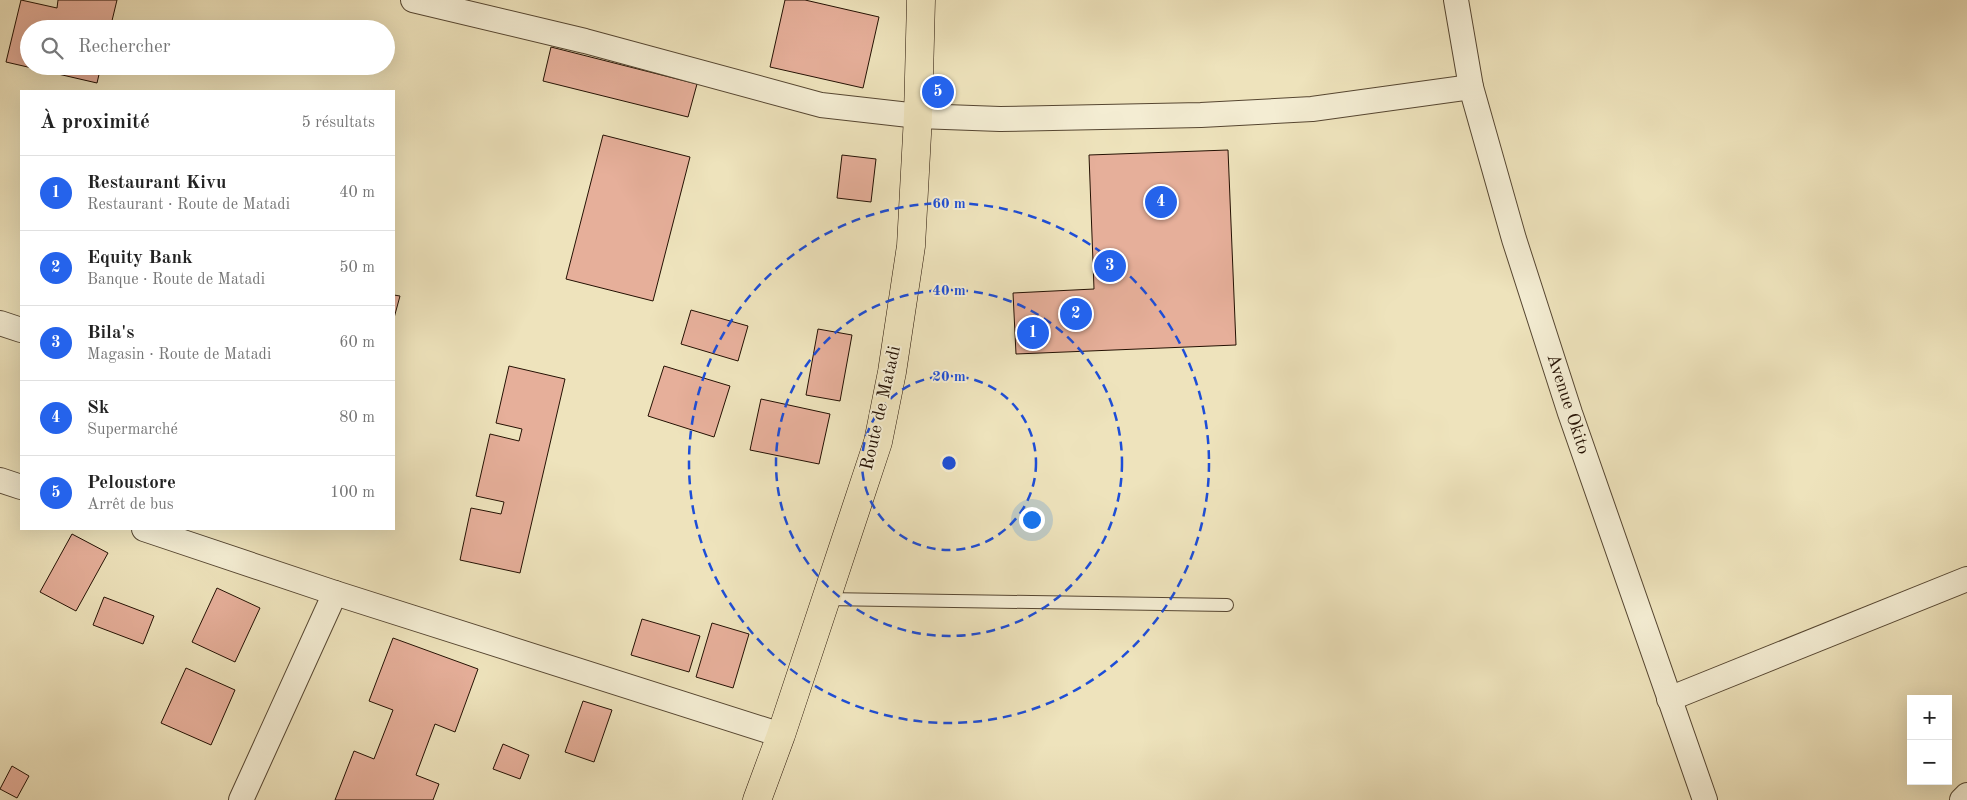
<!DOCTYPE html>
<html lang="fr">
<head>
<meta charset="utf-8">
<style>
  body { margin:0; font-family:"Old Standard TT",serif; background:#f2f2f2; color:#222 }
  .controls { position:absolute; right:15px; bottom:15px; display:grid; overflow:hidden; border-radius:0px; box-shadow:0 5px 20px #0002 }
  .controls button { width:45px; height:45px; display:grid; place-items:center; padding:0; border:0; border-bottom:1px solid #e0e0e0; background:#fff; color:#222; font:25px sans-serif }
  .you { position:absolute; left:1031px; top:519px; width:18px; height:18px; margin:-12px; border:4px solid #fff; border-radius:50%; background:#1a73e8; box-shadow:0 0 0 8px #1a73e833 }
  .badge { display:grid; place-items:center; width:32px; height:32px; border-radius:50%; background:#2563eb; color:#fff; font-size:16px; font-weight:700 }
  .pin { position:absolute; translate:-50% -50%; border:2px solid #fff; box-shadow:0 1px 5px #0006 }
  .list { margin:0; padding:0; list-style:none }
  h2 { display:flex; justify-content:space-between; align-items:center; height:65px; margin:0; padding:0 20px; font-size:21px }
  h2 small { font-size:16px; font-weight:400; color:#767676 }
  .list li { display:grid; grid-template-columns:32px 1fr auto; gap:15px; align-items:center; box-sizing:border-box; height:75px; padding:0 20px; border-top:1px solid #e0e0e0 }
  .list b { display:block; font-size:19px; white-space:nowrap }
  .list p { margin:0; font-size:16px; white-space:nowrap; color:#767676 }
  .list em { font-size:16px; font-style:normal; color:#767676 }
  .icon { flex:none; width:28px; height:28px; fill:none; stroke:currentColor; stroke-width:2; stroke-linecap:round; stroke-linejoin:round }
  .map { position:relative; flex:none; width:1967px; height:800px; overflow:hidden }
  .search { position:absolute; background:#fff; box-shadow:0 5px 20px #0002; left:20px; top:20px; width:375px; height:55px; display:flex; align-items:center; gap:12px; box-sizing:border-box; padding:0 18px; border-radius:28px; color:#767676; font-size:19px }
  .panel { position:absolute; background:#fff; box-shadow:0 5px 20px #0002; left:20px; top:90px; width:375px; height:440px; border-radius:0px }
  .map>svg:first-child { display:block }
  .building { fill:#e6af9a; stroke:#241103 }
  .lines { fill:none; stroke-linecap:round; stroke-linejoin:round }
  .service-casing { stroke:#564631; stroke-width:14 }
  .minor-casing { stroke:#564631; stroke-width:26 }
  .primary-casing { stroke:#241103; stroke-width:29 }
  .service { stroke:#f4edd3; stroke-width:12 }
  .minor { stroke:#f4edd3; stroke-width:24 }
  .primary { stroke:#eee3bc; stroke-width:28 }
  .ring { fill:none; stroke:#1d4ed8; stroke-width:2.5; stroke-dasharray:9 6 }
  .labels { text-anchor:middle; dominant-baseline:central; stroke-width:4; stroke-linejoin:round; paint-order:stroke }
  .street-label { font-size:18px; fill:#241103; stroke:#f4edd3 }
  .centre { fill:#1d4ed8; stroke:#f4edd3; stroke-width:2.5 }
  .ring-label { font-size:15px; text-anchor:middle; font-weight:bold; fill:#1d4ed8; stroke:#f4edd3; stroke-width:4; stroke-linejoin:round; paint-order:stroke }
</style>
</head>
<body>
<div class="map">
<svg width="1967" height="800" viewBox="0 0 1967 800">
  <rect width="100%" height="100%" fill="#eee3bc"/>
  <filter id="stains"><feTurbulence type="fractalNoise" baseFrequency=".004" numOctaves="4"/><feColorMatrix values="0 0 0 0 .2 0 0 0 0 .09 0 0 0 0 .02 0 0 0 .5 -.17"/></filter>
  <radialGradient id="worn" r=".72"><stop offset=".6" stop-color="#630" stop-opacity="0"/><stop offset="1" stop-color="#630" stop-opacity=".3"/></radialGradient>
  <g class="building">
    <polygon points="21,0 57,8 58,0 117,0 110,29 29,29 29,66 101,66 97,83 6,62"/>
    <polygon points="785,0 805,0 879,17 863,88 770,67"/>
    <polygon points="551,47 697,84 688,117 543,81"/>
    <polygon points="603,135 690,157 653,301 566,279"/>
    <polygon points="1228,150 1236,345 1016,354 1013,293 1094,289 1089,155"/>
    <polygon points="842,155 876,159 871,202 837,198"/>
    <polygon points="394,295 400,296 394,318"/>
    <polygon points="691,310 748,326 738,361 681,344"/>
    <polygon points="818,329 852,335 840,401 806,395"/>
    <polygon points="509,366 565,379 520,573 460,560 471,508 501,514 504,502 476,496 490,434 519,441 522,429 496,423"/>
    <polygon points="664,366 730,386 714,437 648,416"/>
    <polygon points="761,399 830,414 819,464 750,450"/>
    <polygon points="72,534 108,553 76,611 40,592"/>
    <polygon points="217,588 260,608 235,662 192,642"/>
    <polygon points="104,597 154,616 143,644 93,625"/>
    <polygon points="642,619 700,636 689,672 631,655"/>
    <polygon points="712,623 749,634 733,688 696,677"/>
    <polygon points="393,638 478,669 455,732 435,724 416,775 439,784 433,800 335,800 354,751 374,759 393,710 369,701"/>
    <polygon points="186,668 235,690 211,745 161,723"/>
    <polygon points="583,701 612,710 594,762 565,752"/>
    <polygon points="503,744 529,755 520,779 493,769"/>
    <polygon points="12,766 29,776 17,798 0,789"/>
  </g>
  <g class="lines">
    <defs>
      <polyline id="service" points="825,599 1227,605"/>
      <g id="minor">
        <polyline points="413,0 585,41 821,105 918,116 1000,119 1201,115 1312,109 1471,87"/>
        <polyline points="1456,0 1471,87 1514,239 1570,413 1705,800"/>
        <polyline points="0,323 21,330"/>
        <polyline points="0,480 21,487"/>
        <polyline points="144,529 335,593 781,735"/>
        <polyline points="1669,699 1967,579"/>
        <polyline points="241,800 335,593"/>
        <polyline points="1962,800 1967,795"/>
      </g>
      <polyline id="primary" points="757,800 781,735 878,442 892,372 911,246 918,116 921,0"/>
    </defs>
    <use href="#service" class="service-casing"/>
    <use href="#minor" class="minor-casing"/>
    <use href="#primary" class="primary-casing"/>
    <use href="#service" class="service"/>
    <use href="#minor" class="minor"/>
    <use href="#primary" class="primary"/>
  </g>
  <g class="ring">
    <circle cx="949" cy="463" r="87"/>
    <circle cx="949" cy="463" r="173"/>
    <circle cx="949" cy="463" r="260"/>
  </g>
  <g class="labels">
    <g class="street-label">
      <text transform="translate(1568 404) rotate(72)">Avenue Okito</text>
      <text transform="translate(881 408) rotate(-77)">Route de Matadi</text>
    </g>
  </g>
  <circle cx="949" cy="463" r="8" class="centre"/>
  <g class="ring-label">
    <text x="949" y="208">60 m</text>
    <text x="949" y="295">40 m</text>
    <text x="949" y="381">20 m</text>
  </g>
  <rect width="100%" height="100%" filter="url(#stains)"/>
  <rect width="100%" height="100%" fill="url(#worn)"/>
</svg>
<div class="controls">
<button>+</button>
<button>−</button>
</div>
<div class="you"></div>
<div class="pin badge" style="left:1033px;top:333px">1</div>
<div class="pin badge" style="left:1076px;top:314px">2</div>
<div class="pin badge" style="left:1110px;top:266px">3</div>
<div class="pin badge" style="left:1161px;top:202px">4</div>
<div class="pin badge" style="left:938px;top:92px">5</div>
<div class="search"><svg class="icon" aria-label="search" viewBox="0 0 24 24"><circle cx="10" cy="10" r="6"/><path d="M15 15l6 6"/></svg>Rechercher</div>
<section class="panel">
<h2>À proximité<small>5 résultats</small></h2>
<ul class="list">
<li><span class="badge">1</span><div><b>Restaurant Kivu</b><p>Restaurant · Route de Matadi</p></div><em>40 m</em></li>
<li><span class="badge">2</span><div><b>Equity Bank</b><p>Banque · Route de Matadi</p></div><em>50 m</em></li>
<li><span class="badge">3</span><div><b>Bila's</b><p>Magasin · Route de Matadi</p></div><em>60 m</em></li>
<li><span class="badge">4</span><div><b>Sk</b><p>Supermarché</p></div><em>80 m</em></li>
<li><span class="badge">5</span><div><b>Peloustore</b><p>Arrêt de bus</p></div><em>100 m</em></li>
</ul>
</section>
</div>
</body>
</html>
